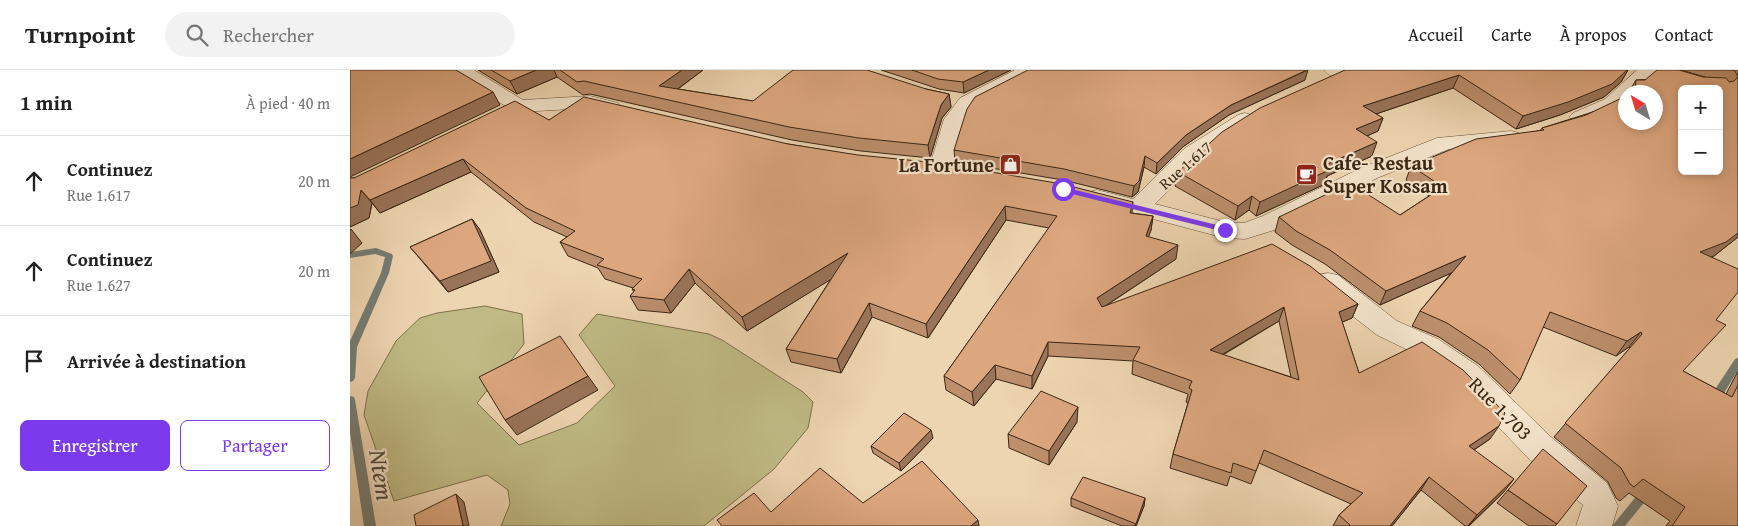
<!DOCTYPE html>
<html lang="fr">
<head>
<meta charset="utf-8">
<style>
  body { margin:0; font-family:"Gentium Book Plus",serif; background:#f2f2f2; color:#222 }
  .controls { position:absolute; right:15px; top:15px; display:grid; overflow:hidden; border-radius:8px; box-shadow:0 2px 8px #0003 }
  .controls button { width:45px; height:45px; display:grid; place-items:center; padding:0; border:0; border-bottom:1px solid #e0e0e0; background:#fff; color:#222; font:25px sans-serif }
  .compass { position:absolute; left:1268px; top:15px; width:45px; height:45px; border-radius:50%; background:#fff; box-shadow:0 2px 8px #0003; rotate:322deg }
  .stop { position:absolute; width:15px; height:15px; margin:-11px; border:4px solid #7c3aed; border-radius:50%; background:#fff }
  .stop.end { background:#7c3aed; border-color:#fff; box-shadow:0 1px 5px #0008 }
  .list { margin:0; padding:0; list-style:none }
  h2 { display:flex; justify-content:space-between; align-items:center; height:65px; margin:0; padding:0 20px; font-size:21px }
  h2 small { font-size:16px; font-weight:400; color:#767676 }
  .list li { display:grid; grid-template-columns:32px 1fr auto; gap:15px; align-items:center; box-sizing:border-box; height:90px; padding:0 20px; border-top:1px solid #e0e0e0 }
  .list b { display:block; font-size:19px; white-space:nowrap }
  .list p { margin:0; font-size:16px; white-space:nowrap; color:#767676 }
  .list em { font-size:16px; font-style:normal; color:#767676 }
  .actions { display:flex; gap:10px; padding:15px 20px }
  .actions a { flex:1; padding:11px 0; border:1px solid #7c3aed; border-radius:8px; text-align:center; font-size:18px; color:#7c3aed }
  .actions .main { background:#7c3aed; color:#fff }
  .icon { flex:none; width:28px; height:28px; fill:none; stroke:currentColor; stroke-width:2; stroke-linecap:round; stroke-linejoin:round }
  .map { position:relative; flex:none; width:1388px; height:456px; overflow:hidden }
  header { display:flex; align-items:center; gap:30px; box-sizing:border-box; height:70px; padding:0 25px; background:#fff; border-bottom:1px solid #e0e0e0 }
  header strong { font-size:24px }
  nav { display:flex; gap:28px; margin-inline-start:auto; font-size:18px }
  .search { width:350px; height:45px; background:#f2f2f2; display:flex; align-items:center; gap:12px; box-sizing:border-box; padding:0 18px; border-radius:28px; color:#767676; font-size:19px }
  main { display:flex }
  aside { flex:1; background:#fff }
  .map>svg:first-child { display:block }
  .green { fill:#c0bb86; stroke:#7d704d }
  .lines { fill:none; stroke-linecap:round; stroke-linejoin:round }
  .stream { fill:#757d75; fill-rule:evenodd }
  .street-casing { stroke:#67523b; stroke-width:1 }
  .street { fill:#f4e4cc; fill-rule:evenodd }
  .wall { fill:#bd8f6d; stroke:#3a2614; fill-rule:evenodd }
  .shaded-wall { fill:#9a7459; stroke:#3a2614 }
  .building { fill:#dca67f; stroke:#3a2614; fill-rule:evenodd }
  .route { fill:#7c3aed }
  .labels { text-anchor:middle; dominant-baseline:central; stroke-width:4.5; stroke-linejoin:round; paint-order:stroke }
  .far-street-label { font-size:16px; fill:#3a2614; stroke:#f4e4cc }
  .poi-label { font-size:20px; font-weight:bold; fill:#3a2614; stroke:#f4e4cc; text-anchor:start }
  .street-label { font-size:20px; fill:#3a2614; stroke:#f4e4cc }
  .near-water-label { font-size:25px; font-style:italic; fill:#524a3c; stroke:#f4e4cc }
</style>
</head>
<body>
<header>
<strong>Turnpoint</strong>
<div class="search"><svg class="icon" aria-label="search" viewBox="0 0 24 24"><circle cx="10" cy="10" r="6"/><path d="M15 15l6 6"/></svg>Rechercher</div>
<nav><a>Accueil</a><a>Carte</a><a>À propos</a><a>Contact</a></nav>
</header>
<main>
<aside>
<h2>1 min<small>À pied · 40 m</small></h2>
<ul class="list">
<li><svg class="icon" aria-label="ahead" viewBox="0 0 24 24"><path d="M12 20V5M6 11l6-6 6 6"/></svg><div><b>Continuez</b><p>Rue 1.617</p></div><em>20 m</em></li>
<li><svg class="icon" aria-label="ahead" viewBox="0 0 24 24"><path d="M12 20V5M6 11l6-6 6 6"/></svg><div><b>Continuez</b><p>Rue 1.627</p></div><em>20 m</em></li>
<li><svg class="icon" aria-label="arrive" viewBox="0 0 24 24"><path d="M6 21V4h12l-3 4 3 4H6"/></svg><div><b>Arrivée à destination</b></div></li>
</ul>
<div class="actions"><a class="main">Enregistrer</a><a>Partager</a></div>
</aside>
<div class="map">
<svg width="1388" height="456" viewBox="0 0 1388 456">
  <rect width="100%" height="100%" fill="#eed5b1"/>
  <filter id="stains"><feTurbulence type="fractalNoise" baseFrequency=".004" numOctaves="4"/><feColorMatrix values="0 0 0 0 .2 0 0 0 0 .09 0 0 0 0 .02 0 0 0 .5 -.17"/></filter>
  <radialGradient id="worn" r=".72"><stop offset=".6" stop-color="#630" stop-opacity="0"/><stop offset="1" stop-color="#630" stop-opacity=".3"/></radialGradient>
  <polygon class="green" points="135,236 172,244 174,274 127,333 169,375 227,353 265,316 229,265 247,244 359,264 372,270 453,322 463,332 458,358 424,399 354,456 151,456 160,434 158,420 137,405 44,431 14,345 18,321 46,271 70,248 87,243"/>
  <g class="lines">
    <g class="stream">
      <polygon points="26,178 42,184 43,186 39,203 7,277 5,308 3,311 0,312 0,271 31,203 35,187 25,184 0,188 0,182"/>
      <polygon points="1388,288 1388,300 1368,333 1364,334 1360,333 1359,330 1360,327 1385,289"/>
      <polygon points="0,326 4,327 5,330 26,456 14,456 0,362"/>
      <polygon points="1297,416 1301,418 1302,421 1301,424 1275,456 1262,456 1293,418"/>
    </g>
    <defs>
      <g id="street">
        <polygon points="100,0 124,0 173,30 240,26 268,33 271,37 268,41 261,43 240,38 169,42 162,40 103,4"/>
        <polygon points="665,0 690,0 687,4 624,36 616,49 601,98 598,103 590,105 582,103 579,98 594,49 610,28"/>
        <path d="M974 0H998L1000 3 997 7C988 9 980 8 974 0Z"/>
        <path d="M1287 0H1309L1286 22H1276V32C1264 42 1238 55 1223 51L1219 47 1223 43 1255 29Z"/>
        <polygon points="895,43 902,45 906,49 902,53 851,88 805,134 875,152 894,153 913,146 1011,98 1087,68 1161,61 1169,63 1172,68 1169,73 1161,75 1099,79 1027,108 931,158 895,169 875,168 739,132 735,127 739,122 747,120 783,129 835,78 888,45"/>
        <polygon points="978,203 988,205 1047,251 1088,269 1128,296 1201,367 1257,413 1268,436 1262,456 1226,456 1233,435 1177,387 1106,312 1068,285 1027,265 968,219 965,212 968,205"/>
      </g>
    </defs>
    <use href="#street" class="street-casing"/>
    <use href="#street" class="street"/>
  </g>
  <g class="wall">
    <polygon points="128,0 353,0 328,19 403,31 576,19 599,24 601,37 592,48 580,88 511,81 442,70 240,24 233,25 207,7 167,24"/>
    <polygon points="531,0 661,0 614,23 589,19"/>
    <polygon points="995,0 1278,0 1271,12 1254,27 1210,45 1166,59 1103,18 1026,44 1033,48 1028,61 1017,66 1022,86 977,106 975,114 906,146 899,140 885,150 825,116 828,102"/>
    <polygon points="1331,0 1388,0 1388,167 1364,186 1362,187 1366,250 1333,301 1376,324 1388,301 1388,456 1316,456 1320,451 1279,423 1270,431 1266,428 1258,412 1204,367 1280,278 1279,277 1266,286 1193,257 1170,310 1160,324 1129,294 1089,267 1062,256 1070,241 1101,203 1030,235 975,194 942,175 925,162 929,147 1050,145 1079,126 1056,110 1061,96 1191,60 1192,58 1306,22 1279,22 1286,10 1355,7"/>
    <polygon points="955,10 879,45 834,76 806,104 794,97 788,122 782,127 713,110 605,92 604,80"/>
    <path d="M199 50 438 74 783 132 782 143 803 146 801 160 798 167 826 189 757 235 1008 234 1002 248 992 252 1009 303 1140 369 1124 380 1154 422 1119 456H1115L1071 420 1042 456H983L989 445 1001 434 909 393 901 414 880 406 877 416 820 398 823 384 838 333 836 332 838 324 782 304 783 291 698 286 682 319 646 309 624 336 596 320 594 306 699 158 656 150 578 268 522 247 491 303 441 292 436 279 481 209 397 261 345 213 321 243 288 240 280 226 284 222 282 219 283 218 255 209 248 198 218 186 210 172 217 167 184 152 121 102 30 143 22 133 19 148 0 157V108H4ZM929 251 941 307 873 285Z"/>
    <polygon points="122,149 130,160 149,202 98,222 60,177"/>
    <polygon points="727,352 699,395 659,378 658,364"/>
    <polygon points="583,368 551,401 523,383 521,376"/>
    <polygon points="1158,420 1207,454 1205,456 1179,456 1147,433"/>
    <polygon points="721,428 795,428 794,436 786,456 772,456 721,436"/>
  </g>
  <g class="shaded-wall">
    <polygon points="186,0 204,0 207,7 167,24 160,11"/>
    <polygon points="332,0 353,0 314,29 309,16"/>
    <polygon points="639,0 661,0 614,23 613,12"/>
    <polygon points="958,0 955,10 879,45 834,76 806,104 807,93 836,65 881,35"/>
    <polygon points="1278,0 1271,12 1254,27 1210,45 1166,59 1173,46"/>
    <polygon points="1109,5 1103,18 1008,50 1013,36"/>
    <polygon points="143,22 150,35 0,107 0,89"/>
    <polygon points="599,24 601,37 592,48 580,88 578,75 591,35"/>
    <polygon points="1033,48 1028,61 1001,73 1006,59"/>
    <polygon points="1027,72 1022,86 977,106 975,114 906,146 910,132 973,96"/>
    <polygon points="795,86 794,97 788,122 782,127 784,116"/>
    <polygon points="113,89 121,102 30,143 20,130"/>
    <polygon points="11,120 22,133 19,148 0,157 0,138"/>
    <polygon points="902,126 899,140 885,150 888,136"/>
    <polygon points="655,136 656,150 578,268 576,254"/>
    <polygon points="803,146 801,160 794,180 796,166"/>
    <polygon points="122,149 130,160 149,202 98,222 90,211"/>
    <polygon points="1,159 12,173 0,184 0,160"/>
    <polygon points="1388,163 1388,167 1364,186 1339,196 1350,182"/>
    <polygon points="828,175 826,189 746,242 747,228"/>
    <polygon points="498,183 501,197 397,261 392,247"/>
    <polygon points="1116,186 1108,200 1030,235 1036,221"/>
    <polygon points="339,199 345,213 321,243 314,230"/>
    <polygon points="519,233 522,247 491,303 487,289"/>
    <polygon points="1008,234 1002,248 983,256 989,242"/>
    <polygon points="934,237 929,251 856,294 860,280"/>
    <polygon points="1291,262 1279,277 1266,286 1277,271"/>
    <polygon points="698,272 698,286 682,319 682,306"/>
    <polygon points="645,295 646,309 624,336 622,322"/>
    <polygon points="238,306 248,320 167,365 155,350"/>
    <polygon points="728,337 727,352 699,395 699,381"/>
    <polygon points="1149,356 1140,369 1110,389 1119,376"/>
    <polygon points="581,360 583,368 551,401 549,393"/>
    <polygon points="1079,407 1071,420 1042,456 1040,456"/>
    <polygon points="1164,409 1154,422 1118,456 1127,445"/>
    <polygon points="106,424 114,432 119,456 113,456"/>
    <polygon points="795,428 794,436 786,456 785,456"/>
    <polygon points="628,450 629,456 621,456"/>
  </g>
  <g class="building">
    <polygon points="0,0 106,0 143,22 0,89"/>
    <polygon points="141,0 186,0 160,11"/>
    <polygon points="210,0 332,0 309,16 403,31 443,0 517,0 576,19 599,24 591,35 578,75 509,68 439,57 234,11 227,12"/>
    <polygon points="562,0 639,0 613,12 588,9"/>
    <polygon points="678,0 957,0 881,35 836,65 807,93 795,86 789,111 784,116 714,99 604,80 617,39 625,27"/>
    <polygon points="995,0 1277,0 1262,14 1218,32 1173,46 1109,5 1013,36 1033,48 1006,59 1027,72 973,96 979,100 910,132 902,126 888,136 828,102 872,62 910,38"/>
    <path d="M1307 0H1329L1353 7 1376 8 1379 12 1384 11 1388 7 1385 1 1383 0H1388V163L1376 172 1350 182 1388 199V222L1366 250 1376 255 1333 301 1382 327 1388 315V456H1322L1335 437 1293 409 1284 417 1280 414 1271 398 1215 353 1292 264 1291 262 1277 271 1200 242 1170 310 1138 280 1097 253 1070 241 1116 186 1036 221 980 180 946 161 929 147 1000 113 1050 145 1093 117 1061 96 1126 69 1194 60 1192 58 1236 45 1276 26V52H1306V22H1282L1285 20 1286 10H1295ZM1332 19H1369V101H1332Z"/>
    <path d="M234 27 438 74 508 85 588 93 712 114 783 132 780 143 803 146 796 166 828 175 747 228 752 237 922 174 960 196 1008 234 989 242 1009 303 1072 272 1113 300 1155 343 1149 356 1119 376 1164 409 1127 445 1079 407 1040 456H999L1000 455 989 445 1013 423 914 380 906 401 883 393 881 403 823 384 842 320 839 318 842 311 783 290 790 277 698 272 682 306 645 295 622 322 594 306 707 146 655 136 576 254 519 233 487 289 436 279 498 183 392 247 339 199 314 230 280 226 285 220 282 219 292 209 247 195 254 189 210 172 225 161 176 138 113 89 20 130 11 120 8 135 0 138V108H4L165 31 199 50ZM934 237 949 310 860 280Z"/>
    <polygon points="122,149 141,191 90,211 60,177"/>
    <polygon points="210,266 238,306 155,350 129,307"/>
    <polygon points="691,321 728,337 699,381 658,364"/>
    <polygon points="554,343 581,360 549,393 521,376"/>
    <polygon points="1193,379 1237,416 1207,454 1158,420"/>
    <polygon points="572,391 628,450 621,456 372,456 367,450 404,423 421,442 470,398 513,433"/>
    <polygon points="733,407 795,428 786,454 721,428"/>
    <polygon points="106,424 113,456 66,456 64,445"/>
  </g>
  <polygon class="route" points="713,117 875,157 878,160 875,162 710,121"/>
  <defs>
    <symbol id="shop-square" viewBox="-11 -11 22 22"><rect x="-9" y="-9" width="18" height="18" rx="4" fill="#8f2418" stroke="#f4e4cc"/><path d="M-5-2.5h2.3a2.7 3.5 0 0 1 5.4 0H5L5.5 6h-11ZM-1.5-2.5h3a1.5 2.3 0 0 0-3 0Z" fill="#fff"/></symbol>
    <symbol id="cafe-square" viewBox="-11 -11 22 22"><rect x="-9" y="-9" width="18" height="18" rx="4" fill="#8f2418" stroke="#f4e4cc"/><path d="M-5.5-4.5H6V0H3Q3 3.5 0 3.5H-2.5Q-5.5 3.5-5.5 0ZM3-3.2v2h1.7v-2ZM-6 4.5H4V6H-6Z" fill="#fff"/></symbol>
  </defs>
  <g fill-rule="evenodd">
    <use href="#shop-square" x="648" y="82" width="25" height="25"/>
    <use href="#cafe-square" x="944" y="92" width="25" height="25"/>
  </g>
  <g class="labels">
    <g class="far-street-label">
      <text transform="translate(835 95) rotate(-41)">Rue 1.617</text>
    </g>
    <g class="poi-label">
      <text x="973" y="92">Cafe- Restau<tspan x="973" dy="23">Super Kossam</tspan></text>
      <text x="644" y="94" text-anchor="end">La Fortune</text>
    </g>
    <g class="street-label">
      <text transform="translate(1151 338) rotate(45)">Rue 1.703</text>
    </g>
    <g class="near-water-label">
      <text transform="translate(32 405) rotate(81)">Ntem</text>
    </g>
  </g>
  <rect width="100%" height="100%" filter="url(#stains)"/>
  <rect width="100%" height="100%" fill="url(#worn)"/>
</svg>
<div class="controls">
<button>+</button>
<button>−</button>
</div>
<svg class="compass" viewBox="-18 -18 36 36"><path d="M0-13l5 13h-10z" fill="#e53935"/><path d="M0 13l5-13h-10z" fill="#767676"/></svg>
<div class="stop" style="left:713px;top:119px"></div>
<div class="stop end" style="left:875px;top:160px"></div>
</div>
</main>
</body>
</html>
